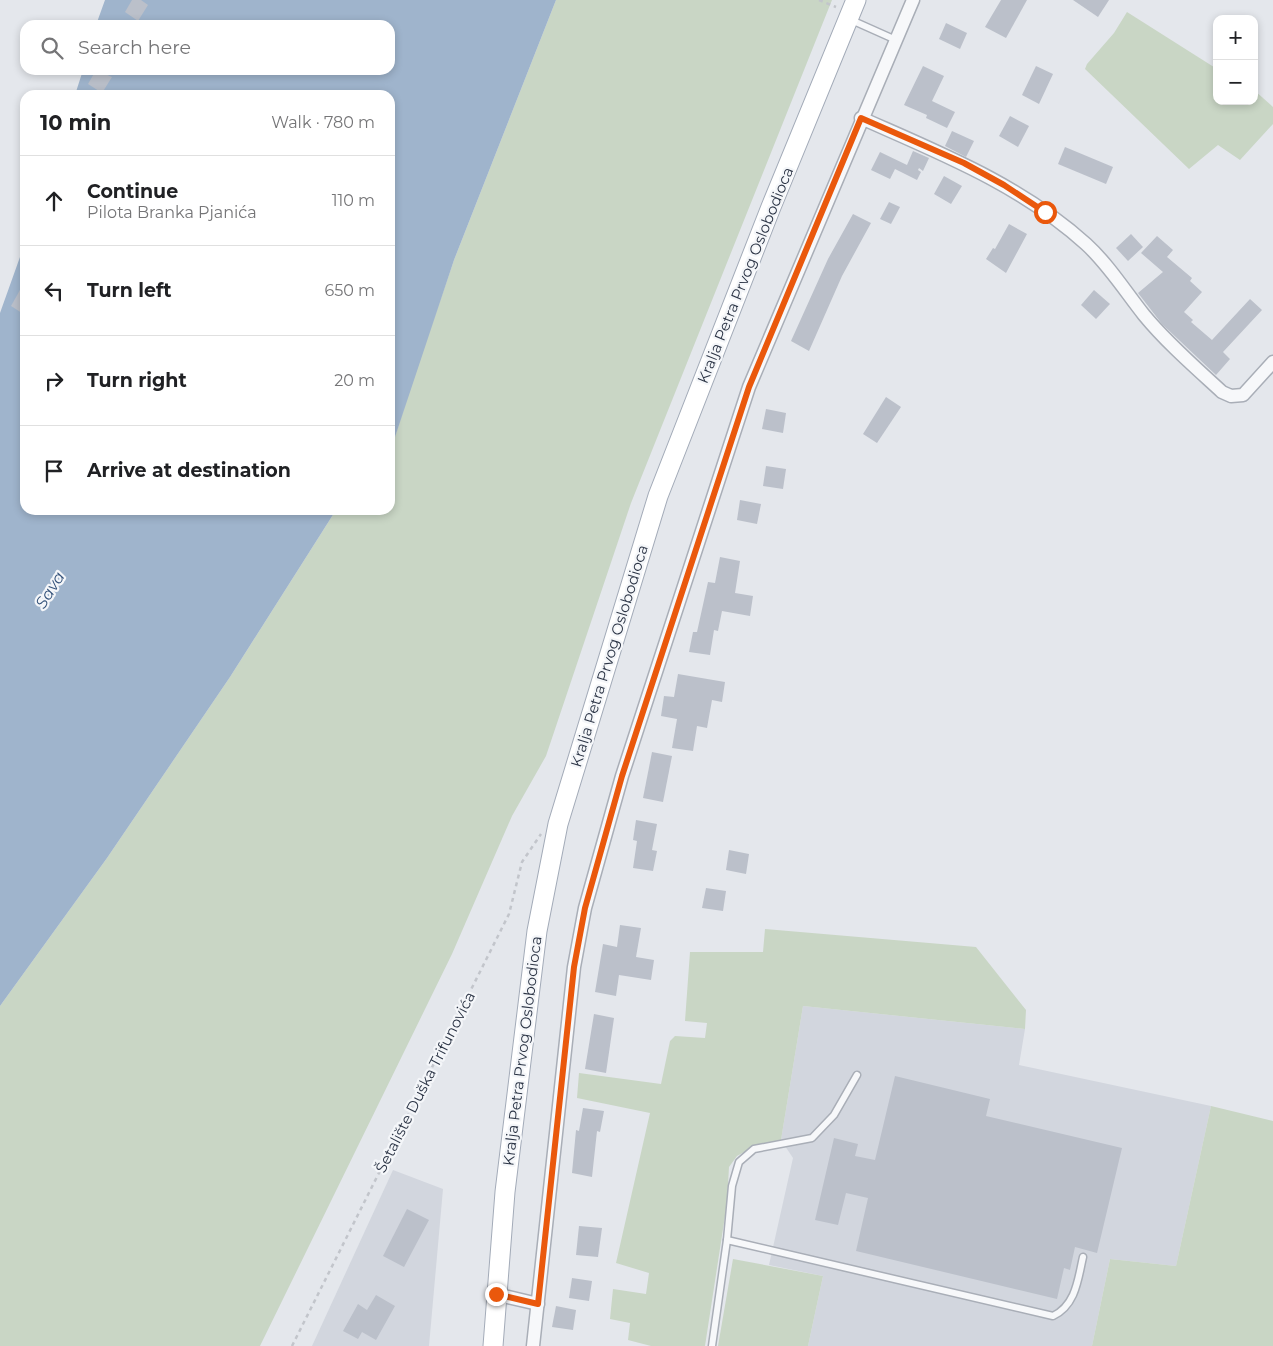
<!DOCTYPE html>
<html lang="en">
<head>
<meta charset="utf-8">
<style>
  body { margin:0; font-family:Montserrat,sans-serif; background:#f2f2f2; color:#202124 }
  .controls { position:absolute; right:15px; top:15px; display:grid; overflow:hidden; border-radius:10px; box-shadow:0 2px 8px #0003 }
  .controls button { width:45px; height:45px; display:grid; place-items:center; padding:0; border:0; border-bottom:1px solid #e0e0e0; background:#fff; color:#202124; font:25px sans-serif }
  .stop { position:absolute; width:15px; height:15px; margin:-11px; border:4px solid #ea580c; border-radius:50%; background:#fff }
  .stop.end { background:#ea580c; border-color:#fff; box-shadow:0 1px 5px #0008 }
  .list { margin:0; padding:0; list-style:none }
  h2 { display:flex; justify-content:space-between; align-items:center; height:65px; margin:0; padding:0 20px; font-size:21px }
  h2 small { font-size:16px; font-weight:400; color:#757577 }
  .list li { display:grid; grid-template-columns:32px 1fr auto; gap:15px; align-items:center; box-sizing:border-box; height:90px; padding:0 20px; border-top:1px solid #e0e0e0 }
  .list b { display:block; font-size:19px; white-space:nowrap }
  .list p { margin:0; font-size:16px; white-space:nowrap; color:#757577 }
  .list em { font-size:16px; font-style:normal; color:#757577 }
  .icon { flex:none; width:28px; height:28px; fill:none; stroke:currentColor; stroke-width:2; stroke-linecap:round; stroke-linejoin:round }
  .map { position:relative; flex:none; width:1273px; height:1346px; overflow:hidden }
  .search { position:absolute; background:#fff; box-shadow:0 2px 8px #0003; left:20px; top:20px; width:375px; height:55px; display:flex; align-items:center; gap:12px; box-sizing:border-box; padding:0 18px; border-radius:15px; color:#757577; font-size:19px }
  .panel { position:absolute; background:#fff; box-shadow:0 2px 8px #0003; left:20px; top:90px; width:375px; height:425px; border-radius:15px }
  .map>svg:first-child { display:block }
  .built { fill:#d2d6de }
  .green { fill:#c9d6c5 }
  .water { fill:#9fb4cc }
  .building { fill:#bbc0ca }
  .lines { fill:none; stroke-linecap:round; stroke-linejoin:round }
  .lane-casing { stroke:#a9aeb7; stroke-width:9 }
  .street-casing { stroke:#a9aeb7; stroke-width:15 }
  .primary-casing { stroke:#a3abb8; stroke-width:21 }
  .path { stroke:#c2c5cb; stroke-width:2.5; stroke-dasharray:4 4; stroke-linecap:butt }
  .lane { stroke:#f7f8fa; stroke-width:6 }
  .street { stroke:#f7f8fa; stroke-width:12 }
  .primary { stroke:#fff; stroke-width:19 }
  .route { stroke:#ea580c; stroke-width:6 }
  .labels { text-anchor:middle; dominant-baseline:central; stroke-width:4.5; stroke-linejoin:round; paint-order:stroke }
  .street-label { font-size:15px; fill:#2b3445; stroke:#f4f6f9 }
  .water-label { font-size:16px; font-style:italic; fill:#34527a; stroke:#f4f6f9 }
</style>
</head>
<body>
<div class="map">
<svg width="1273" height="1346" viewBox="0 0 1273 1346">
  <rect width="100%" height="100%" fill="#e4e7ec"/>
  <g class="built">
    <polygon points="803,1006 1025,1029 1019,1065 1211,1106 1176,1266 1110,1259 1092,1346 808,1346 823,1276 769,1265 793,1158 781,1140"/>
    <polygon points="393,1170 443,1189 429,1346 312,1346"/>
  </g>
  <g class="green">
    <polygon points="556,0 832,0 631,503 546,756 512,816 452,954 260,1346 0,1346 0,1006 107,858 230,677 336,510 390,510 390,452 415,374 454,260"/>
    <polygon points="1127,12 1217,69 1217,101 1254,101 1254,90 1273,107 1273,124 1240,160 1218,145 1189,169 1085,69 1087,64 1114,33"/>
    <polygon points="765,929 976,947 1026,1010 1025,1029 803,1006 781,1140 758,1145 746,1151 737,1156 729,1167 727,1203 705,1346 651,1346 628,1340 630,1323 610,1319 613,1289 646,1294 649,1273 616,1263 650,1113 577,1098 579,1073 661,1084 670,1041 675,1036 705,1038 707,1023 685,1021 690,952 763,952"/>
    <polygon points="1211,1106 1273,1121 1273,1346 1092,1346 1110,1259 1176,1266"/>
    <polygon points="733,1259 823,1276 808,1346 718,1346"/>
  </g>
  <g class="water">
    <polygon points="105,0 556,0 454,260 390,452 390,95 75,95 83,70 390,70 390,25 96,25"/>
    <polygon points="25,243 25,510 336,510 230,677 107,858 0,1006 0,313"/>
  </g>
  <g class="building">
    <polygon points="132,0 141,0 148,5 138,21 125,12"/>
    <polygon points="1001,0 1027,0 1006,38 985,27"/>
    <polygon points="1073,0 1109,0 1098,17"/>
    <polygon points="946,23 967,33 960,49 939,39"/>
    <polygon points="923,66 944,76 932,101 955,112 947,128 926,118 927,115 904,105"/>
    <polygon points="1036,66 1053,74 1039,104 1022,95"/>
    <polygon points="96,70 112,77 102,93 88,84"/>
    <polygon points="1010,116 1029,126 1018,147 999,136"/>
    <polygon points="952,131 974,141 966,157 945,146"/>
    <polygon points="1065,147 1113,167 1106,184 1058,164"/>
    <polygon points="913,151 929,158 923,171 919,168 918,170 921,172 917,180 895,169 890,179 871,170 880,152 907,165"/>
    <polygon points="944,176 962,186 951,204 934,194"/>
    <polygon points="889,202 900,207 891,224 880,219"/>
    <polygon points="853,214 871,223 842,276 809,351 791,341 828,259"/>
    <polygon points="1009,224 1027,234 1006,273 986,259 993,248 995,249"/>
    <polygon points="1131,234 1143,247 1128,261 1116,248"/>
    <polygon points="1157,236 1173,250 1167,257 1192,278 1190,281 1202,292 1184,312 1193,320 1191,322 1212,340 1250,299 1262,310 1223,352 1230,359 1216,375 1162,324 1138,293 1163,272 1141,253"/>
    <polygon points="25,281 25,315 11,306"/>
    <polygon points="1094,290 1110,304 1096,319 1081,305"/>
    <polygon points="886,397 901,407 877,443 863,434"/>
    <polygon points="766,409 786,413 783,433 762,429"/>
    <polygon points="766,466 786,469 783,489 763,486"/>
    <polygon points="740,500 761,504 757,524 737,520"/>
    <polygon points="720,557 740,561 735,593 753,596 750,616 722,611 718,631 714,630 710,655 689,652 693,632 697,632 708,582 715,583"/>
    <polygon points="678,674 725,682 722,702 712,700 707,728 697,726 693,751 672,748 677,719 661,716 664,696 674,697"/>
    <polygon points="652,752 672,756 663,802 643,798"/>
    <polygon points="636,820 657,824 652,850 657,851 653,871 633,868 637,841 633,840"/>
    <polygon points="729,850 749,854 746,874 726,870"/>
    <polygon points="706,888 726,891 723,911 702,908"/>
    <polygon points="620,925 641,928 636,957 654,960 651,980 619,975 616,996 595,992 603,944 617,947"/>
    <polygon points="594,1014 614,1018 606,1073 585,1069"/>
    <polygon points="895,1076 990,1099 986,1116 1122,1148 1097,1253 1075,1247 1070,1270 1064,1268 1057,1299 856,1251 868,1198 846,1193 838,1225 815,1220 834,1138 858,1144 855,1156 875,1160"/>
    <polygon points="583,1108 604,1111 600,1132 597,1131 592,1177 572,1173 576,1130 579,1131"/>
    <polygon points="407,1209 429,1220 404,1267 383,1256"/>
    <polygon points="579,1226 602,1228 598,1257 576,1255"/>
    <polygon points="572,1278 592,1281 589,1301 569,1298"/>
    <polygon points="376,1295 395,1306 376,1340 362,1332 358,1339 343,1331 358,1304 367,1310"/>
    <polygon points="556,1306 576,1310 573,1330 552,1327"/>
  </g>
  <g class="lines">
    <defs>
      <g id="lane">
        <polyline points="849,19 896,40"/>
        <polyline points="727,1240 732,1186 739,1162 754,1149 812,1138 834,1115 857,1075"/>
        <path d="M712 1346 727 1240 1053 1316C1076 1305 1078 1279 1083 1257"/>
      </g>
      <g id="street">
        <path d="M861 118C940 153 1021 185 1086 244 1108 264 1125 291 1144 315 1167 343 1196 368 1222 392L1231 396 1243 395 1273 362"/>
        <polyline points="495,1294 538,1304"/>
        <polyline points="533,1346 574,967 585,908 622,776 749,387 913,0"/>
      </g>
      <polyline id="primary" points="493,1346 505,1192 537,931 558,824 658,496 771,207 856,0"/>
    </defs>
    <use href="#lane" class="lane-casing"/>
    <use href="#street" class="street-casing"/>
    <use href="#primary" class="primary-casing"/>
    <g class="path">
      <polyline points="819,0 836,7"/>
      <polyline points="292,1346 509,914 522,862 541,834"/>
    </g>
    <use href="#lane" class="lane"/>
    <use href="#street" class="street"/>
    <use href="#primary" class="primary"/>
  </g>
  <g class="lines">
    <polyline class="route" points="496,1294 538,1304 574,967 585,908 622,776 749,387 861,118 964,163 1004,185 1045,212"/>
  </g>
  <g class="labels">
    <g class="street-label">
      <text transform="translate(745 275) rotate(-68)">Kralja Petra Prvog Oslobodioca</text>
      <text transform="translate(609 656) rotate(-73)">Kralja Petra Prvog Oslobodioca</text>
      <text transform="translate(522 1051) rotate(-83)">Kralja Petra Prvog Oslobodioca</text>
      <text transform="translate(425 1082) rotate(-63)">Šetalište Duška Trifunovića</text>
    </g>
    <g class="water-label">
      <text transform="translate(50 590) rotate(-58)">Sava</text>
    </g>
  </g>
</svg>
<div class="controls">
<button>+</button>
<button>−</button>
</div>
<div class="stop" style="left:1045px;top:212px"></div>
<div class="stop end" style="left:496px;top:1294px"></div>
<div class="search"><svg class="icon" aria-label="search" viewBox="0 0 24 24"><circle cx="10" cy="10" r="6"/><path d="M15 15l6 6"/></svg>Search here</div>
<section class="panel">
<h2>10 min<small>Walk · 780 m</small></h2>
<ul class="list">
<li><svg class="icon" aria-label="ahead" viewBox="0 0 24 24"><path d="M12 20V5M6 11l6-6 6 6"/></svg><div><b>Continue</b><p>Pilota Branka Pjanića</p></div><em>110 m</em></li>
<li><svg class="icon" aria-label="left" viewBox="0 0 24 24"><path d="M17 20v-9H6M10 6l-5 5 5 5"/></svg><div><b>Turn left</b></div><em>650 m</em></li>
<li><svg class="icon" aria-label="right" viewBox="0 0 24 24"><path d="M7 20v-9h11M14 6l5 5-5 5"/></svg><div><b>Turn right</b></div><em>20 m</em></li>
<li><svg class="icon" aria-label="arrive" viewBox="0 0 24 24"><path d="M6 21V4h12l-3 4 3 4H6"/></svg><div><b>Arrive at destination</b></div></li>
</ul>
</section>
</div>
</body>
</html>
